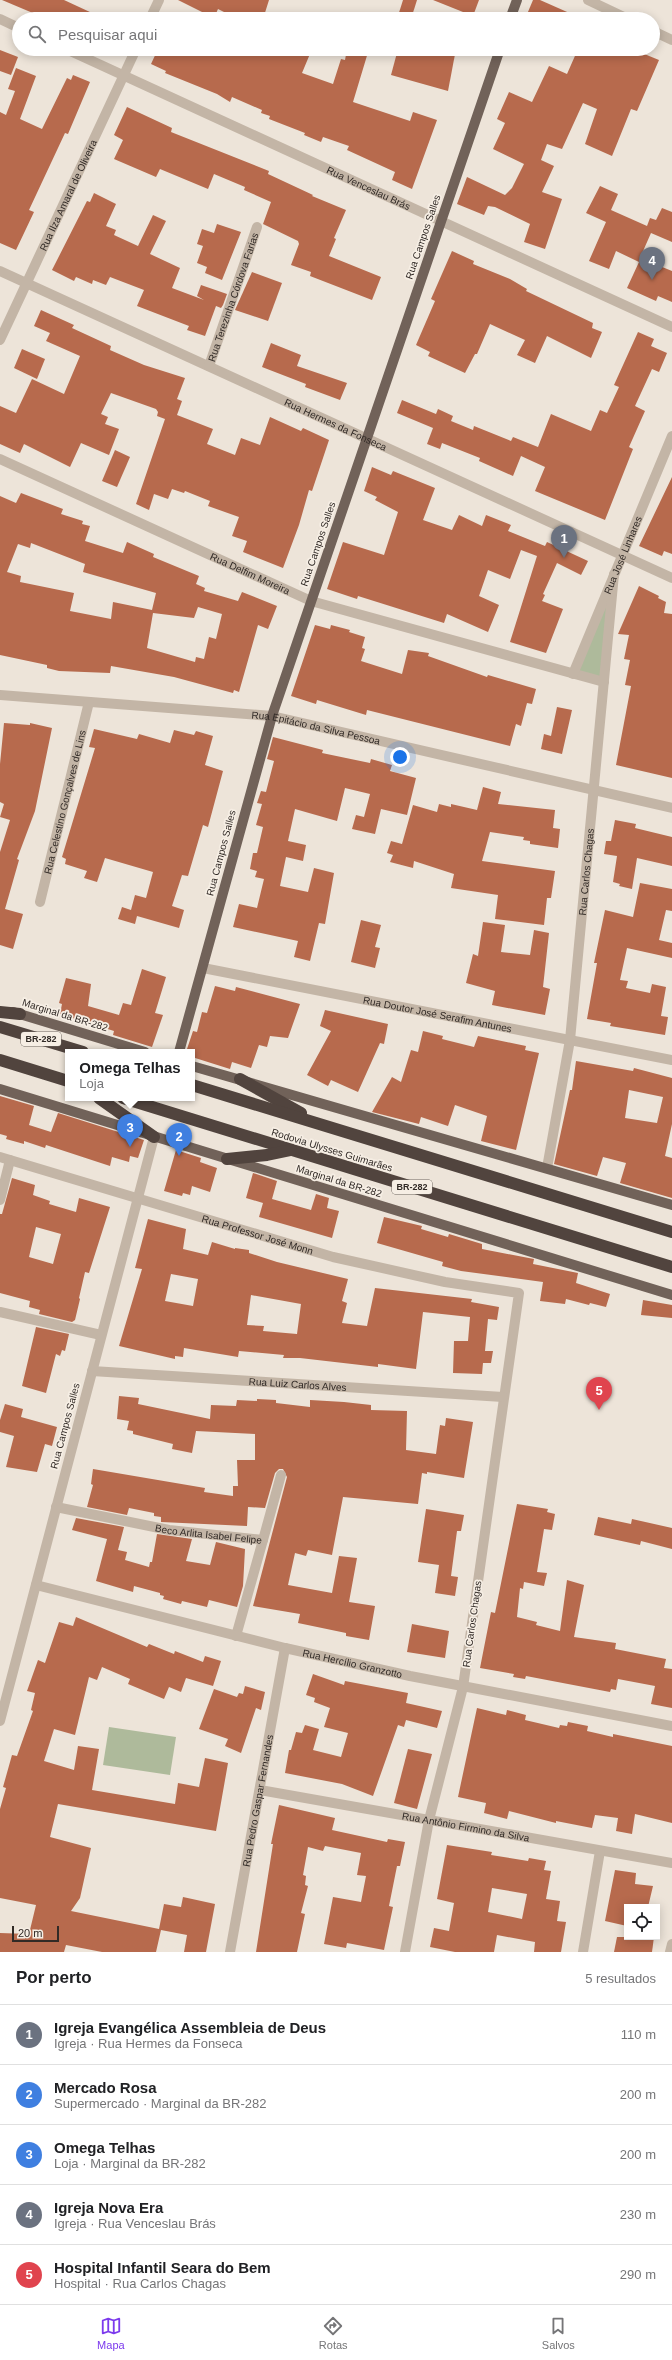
<!DOCTYPE html>
<html lang="pt">
<head>
<meta charset="utf-8">
<style>
  body { margin:0; font-family:Helvetica,sans-serif; background:#f2f2f2; color:#202124 }
  .controls { position:absolute; right:12px; bottom:12px; display:grid; overflow:hidden; border-radius:0px; box-shadow:0 2px 10px #0003 }
  .controls button { width:36px; height:36px; display:grid; place-items:center; padding:0; border:0; border-bottom:1px solid #e0e0e0; background:#fff; color:#202124; font:20px sans-serif }
  .scale { position:absolute; left:12px; bottom:10px; width:47px; box-sizing:border-box; padding-left:4px; border:2px solid #312a26; border-top:0; font-size:11px; line-height:14px; white-space:nowrap; color:#312a26; -webkit-text-stroke:3px #f6eee4; paint-order:stroke }
  .you { position:absolute; left:400px; top:757px; width:14px; height:14px; margin:-10px; border:3px solid #fff; border-radius:50%; background:#1a73e8; box-shadow:0 0 0 6px #1a73e833 }
  .badge { display:grid; place-items:center; width:26px; height:26px; border-radius:50%; background:#7c3aed; color:#fff; font-size:13px; font-weight:700 }
  .pin { position:absolute; translate:-50% -33px; filter:drop-shadow(0 1px 2px #0008) }
  .pin::after { content:''; position:absolute; top:21px; width:14px; height:12px; background:inherit; clip-path:polygon(0 0,100% 0,50% 100%) }
  .popup { position:absolute; left:65px; top:1049px; width:130px; height:52px; box-sizing:border-box; display:grid; place-content:center; border-radius:0px; background:#fff; filter:drop-shadow(0 1px 3px #0005); font-size:13px; white-space:nowrap; color:#757577 }
  .popup b { font-size:15px; color:#202124 }
  .popup::after { content:''; position:absolute; left:50%; top:100%; margin-left:-8px; border:8px solid transparent; border-top-color:#fff }
  .list { margin:0; padding:0; list-style:none }
  h2 { display:flex; justify-content:space-between; align-items:center; height:52px; margin:0; padding:0 16px; font-size:17px }
  h2 small { font-size:13px; font-weight:400; color:#757577 }
  .list li { display:grid; grid-template-columns:26px 1fr auto; gap:12px; align-items:center; box-sizing:border-box; height:60px; padding:0 16px; border-top:1px solid #e0e0e0 }
  .list b { display:block; font-size:15px; white-space:nowrap }
  .list p { margin:0; font-size:13px; white-space:nowrap; color:#757577 }
  .list em { font-size:13px; font-style:normal; color:#757577 }
  .icon { flex:none; width:22px; height:22px; fill:none; stroke:currentColor; stroke-width:2; stroke-linecap:round; stroke-linejoin:round }
  .map { position:relative; flex:none; width:672px; height:1952px; overflow:hidden }
  .search { position:absolute; background:#fff; box-shadow:0 2px 10px #0003; left:12px; right:12px; top:12px; height:44px; display:flex; align-items:center; gap:10px; box-sizing:border-box; padding:0 14px; border-radius:22px; color:#757577; font-size:15px }
  .sheet { height:352px; background:#fff }
  nav { display:flex; justify-content:space-around; align-items:center; box-sizing:border-box; height:56px; border-top:1px solid #e0e0e0; background:#fff; font-size:11px; color:#757577 }
  nav a { display:grid; justify-items:center; gap:2px }
  nav .on { color:#7c3aed }
  .map>svg:first-child { display:block }
  .green { fill:#aeba9b }
  .building { fill:#b76a4d; fill-rule:evenodd }
  .lines { fill:none; stroke-linecap:round; stroke-linejoin:round }
  .minor { stroke:#c3b5a6; stroke-width:10 }
  .major { stroke:#716259; stroke-width:10 }
  .highway { stroke:#51443e; stroke-width:12 }
  .labels { text-anchor:middle; dominant-baseline:central; stroke-width:3.5; stroke-linejoin:round; paint-order:stroke }
  .shield { fill:#f6eee4; stroke:#6c655f; stroke-width:1 }
  .shield-label { font-size:9px; font-weight:bold; fill:#312a26 }
  .street-label { font-size:10px; fill:#312a26; stroke:#f6eee4 }
</style>
</head>
<body>
<div class="map">
<svg width="672" height="1952" viewBox="0 0 672 1952">
  <rect width="100%" height="100%" fill="#ede4d9"/>
  <g class="green">
    <polygon points="614,574 604,682 573,674"/>
    <polygon points="109,1727 176,1737 170,1775 103,1765"/>
  </g>
  <g class="building">
    <polygon points="2,0 64,0 105,19 47,19"/>
    <polygon points="178,0 269,0 263,19 238,19 218,9 214,18"/>
    <polygon points="403,0 417,0 411,19 397,19"/>
    <polygon points="433,0 479,0 473,16"/>
    <polygon points="533,0 540,0 583,19 525,19"/>
    <polygon points="158,49 165,49 175,53 177,49 192,49 224,56 227,49 312,49 302,73 333,84 341,59 345,60 347,49 369,49 353,102 410,121 413,112 437,120 412,189 392,180 395,172 347,150 349,146 323,137 321,142 304,135 305,133 269,119 270,116 261,113 262,110 232,97 230,102 217,94 165,73 166,71 151,64"/>
    <polygon points="398,49 456,49 448,91 391,75"/>
    <polygon points="578,49 632,49 659,60 637,111 631,109 612,156 585,144 597,109 583,103 562,149 547,144 541,160 554,166 542,192 562,199 545,249 524,242 530,224 495,207 488,206 484,215 457,204 467,177 505,195 512,188 524,164 493,149 505,123 497,119 509,92 532,102 549,66 567,74"/>
    <polygon points="0,50 18,57 11,75 0,71"/>
    <polygon points="16,68 36,76 20,119 42,129 67,78 71,80 73,75 90,82 68,134 65,133 29,210 34,212 16,250 0,243 0,112 6,115 15,91 8,89"/>
    <polygon points="127,107 172,128 171,132 269,171 268,174 313,195 312,196 346,210 334,238 336,239 329,256 381,277 372,300 310,276 311,272 291,265 299,244 298,241 263,224 271,202 244,190 245,187 214,174 208,189 160,169 156,177 114,159 123,140 114,135"/>
    <polygon points="600,186 618,194 611,210 647,226 650,218 656,220 662,208 672,212 672,242 651,233 640,258 672,271 672,302 658,296 656,301 627,288 639,262 616,251 609,269 589,261 606,222 586,213"/>
    <polygon points="94,193 116,204 106,226 116,230 114,235 138,246 153,215 166,221 150,254 180,268 172,288 204,300 197,296 201,285 227,294 223,305 221,308 216,306 205,336 187,330 189,326 137,306 144,290 110,277 106,285 93,280 92,284 76,277 74,281 52,270 87,201 90,202"/>
    <polygon points="217,224 241,232 222,280 205,273 207,267 197,263 203,246 197,244 202,229 214,233"/>
    <polygon points="452,251 474,261 473,264 510,279 527,289 526,291 593,323 592,328 602,332 591,358 547,336 535,363 517,355 525,340 490,324 477,354 475,354 465,373 428,356 430,352 416,345 435,301 431,299"/>
    <polygon points="252,272 282,283 268,321 235,310"/>
    <polygon points="41,310 74,325 72,328 111,346 110,350 144,365 185,378 177,399 182,401 177,415 213,429 207,444 235,455 241,438 260,445 270,417 301,431 303,428 329,440 312,491 309,490 299,525 283,568 243,552 247,541 232,536 239,517 208,506 210,501 185,491 184,493 172,489 168,499 154,494 149,510 136,504 165,419 157,416 158,412 156,409 111,393 101,414 108,417 105,424 119,429 109,455 81,443 70,467 24,444 20,453 0,444 0,406 16,413 32,379 64,394 80,356 46,341 50,333 34,326"/>
    <polygon points="638,332 654,339 651,346 667,353 659,372 652,369 635,406 645,411 629,447 633,449 605,520 535,491 545,467 521,456 513,476 479,461 480,458 442,443 440,449 427,444 433,428 397,413 402,400 436,414 438,409 453,416 451,421 473,430 474,426 511,441 513,437 538,447 551,414 591,431 600,410 607,413 619,387 614,385"/>
    <polygon points="271,343 301,355 297,366 347,383 340,400 305,387 306,384 262,367"/>
    <polygon points="22,349 45,359 37,379 14,368"/>
    <polygon points="115,450 130,457 117,487 102,481"/>
    <polygon points="372,467 391,475 393,471 435,488 423,520 452,530 459,515 482,526 486,515 511,525 508,531 545,546 547,542 588,561 581,575 557,563 543,594 545,595 542,601 563,609 546,653 510,642 537,556 521,550 510,579 488,570 479,596 499,605 488,632 447,614 444,623 358,596 357,599 327,589 343,542 384,555 398,512 375,500 377,497 364,491"/>
    <polygon points="672,477 672,554 664,551 662,556 639,546"/>
    <path d="M21 493 63 509 61 514 83 521 82 524 90 526 85 541 123 553 127 542 154 554 153 557 199 576 196 584 205 588 204 591 238 601 242 592 277 606 268 629 258 625 239 692 234 690 233 693 174 677 111 666 110 673 59 671 47 668V665L0 655V496L16 503ZM31 543 85 564 83 572 156 593 152 610 113 602 111 619 70 611 74 593 20 582 21 576 7 572 18 544 30 548ZM198 607 222 614 216 639 209 637 204 659 196 657 195 662 147 648 153 613 194 618Z"/>
    <polygon points="639,586 659,596 658,598 666,602 664,613 672,614 672,778 616,765 631,686 625,685 630,660 624,659 629,635 618,634"/>
    <polygon points="315,625 330,629 331,625 350,630 349,632 365,637 362,648 365,649 361,661 402,674 408,650 429,653 428,656 487,677 488,675 536,689 532,704 527,703 521,726 516,724 510,746 367,710 366,715 317,700 316,704 291,696"/>
    <polygon points="557,707 572,710 562,754 541,749 544,734 551,736"/>
    <polygon points="4,723 30,725 30,723 52,728 35,811 17,859 19,860 5,909 23,914 13,949 0,945 0,852 10,820 0,817 4,804 0,802 0,764"/>
    <polygon points="94,729 137,739 139,734 170,743 174,730 194,735 196,731 213,736 205,765 223,771 208,827 203,825 188,876 182,875 172,906 184,910 179,928 137,916 135,924 118,919 122,907 131,910 135,895 146,898 153,872 105,858 97,882 84,878 87,871 65,864 66,859 62,857 95,748 89,747"/>
    <polygon points="273,737 323,750 322,753 370,763 371,759 392,765 390,771 416,778 407,815 381,809 375,834 352,829 356,815 364,817 370,794 345,788 337,821 295,809 288,841 306,845 303,861 286,857 280,886 308,892 314,868 334,873 325,924 319,923 310,961 294,957 298,941 233,927 239,904 257,908 264,879 255,877 257,871 250,869 253,853 257,853 263,827 256,825 262,804 257,803 261,791 266,792 274,761 267,759"/>
    <polygon points="483,787 501,792 498,804 555,810 553,828 560,829 558,848 530,844 530,841 523,840 524,837 490,832 482,861 555,871 551,898 547,898 544,925 495,919 498,895 451,888 454,874 414,861 413,868 390,862 393,855 387,853 391,841 402,844 413,805 437,812 439,804 451,807 451,804 477,810"/>
    <polygon points="615,820 636,824 635,828 672,837 672,866 637,858 632,889 619,886 620,884 613,882 617,856 604,854 606,841 611,841"/>
    <polygon points="640,883 672,889 672,911 666,910 659,940 672,943 672,958 627,948 620,980 628,981 626,988 650,993 652,984 666,987 661,1016 668,1017 665,1035 610,1026 611,1023 587,1019 597,963 594,963 605,910 633,917"/>
    <polygon points="361,920 381,925 375,947 380,948 375,968 351,962"/>
    <polygon points="483,922 505,925 501,952 530,955 534,930 549,933 543,987 550,989 545,1015 492,1005 495,991 466,983 473,954 478,956"/>
    <polygon points="142,969 166,977 155,1013 163,1015 152,1047 113,1035 114,1031 60,1014 62,1004 59,1003 66,978 91,984 88,1006 119,1015 123,1003 131,1005"/>
    <polygon points="215,986 235,991 236,987 300,1004 288,1038 270,1036 267,1047 259,1045 251,1068 232,1062 230,1069 192,1057 192,1052 186,1052 193,1031 197,1032 202,1012 207,1013"/>
    <polygon points="325,1010 388,1024 384,1044 380,1043 358,1092 331,1080 328,1086 307,1075 331,1031 320,1026"/>
    <polygon points="423,1031 443,1036 442,1039 474,1047 478,1036 526,1046 525,1050 539,1053 516,1150 481,1141 487,1116 455,1105 448,1126 421,1117 419,1124 372,1112 392,1077 401,1082 411,1050 418,1052"/>
    <path d="M576 1061 633 1071 634 1068 672 1078V1124L665 1156 672 1158V1198L620 1183 626 1163 603 1157 597 1176 554 1164 570 1090H572ZM629 1090 663 1097 657 1123 625 1118Z"/>
    <polygon points="0,1096 34,1106 29,1125 51,1132 58,1113 144,1140 138,1158 130,1156 129,1162 112,1157 110,1166 46,1145 45,1148 24,1141 24,1144 6,1139 7,1136 0,1134"/>
    <polygon points="176,1150 201,1158 200,1162 217,1168 210,1192 192,1186 190,1195 183,1193 182,1196 164,1191"/>
    <polygon points="253,1173 277,1181 272,1199 311,1210 316,1194 329,1198 327,1208 339,1211 332,1238 259,1217 263,1203 246,1198"/>
    <path d="M12 1178 35 1185 33 1195 50 1201 49 1204 76 1212 79 1198 110 1207 89 1273 85 1272 79 1298 80 1299 75 1320 72 1322 39 1314 40 1310 29 1307 30 1301 0 1293V1214H2ZM36 1227 61 1234 53 1264 29 1257Z"/>
    <polygon points="384,1217 422,1226 421,1229 448,1237 449,1234 482,1244 482,1249 534,1259 533,1264 578,1273 576,1283 610,1294 606,1307 590,1303 589,1305 566,1299 565,1304 540,1301 543,1282 461,1271 442,1266 443,1262 377,1243"/>
    <path d="M148 1219 186 1229 183 1249 208 1255 212 1242 235 1249V1248L249 1250V1253L277 1262 348 1279 342 1301 347 1303 342 1323 367 1326 375 1288 472 1299 471 1302 499 1307 497 1320 488 1319 485 1351H493L491 1363H483L482 1374 453 1373 454 1341H468L470 1317 423 1312 416 1369 378 1364V1367L300 1358H283L284 1355 239 1351 238 1357 184 1348 183 1357 175 1356V1359L119 1346 142 1269 135 1268ZM171 1274 198 1279 193 1306 165 1301ZM251 1295 301 1304 297 1334 263 1331 264 1326 247 1325Z"/>
    <polygon points="643,1300 672,1305 672,1318 641,1315"/>
    <polygon points="36,1327 69,1334 65,1351 62,1350 60,1356 56,1354 46,1393 22,1386"/>
    <polygon points="119,1396 139,1398 138,1404 210,1419 211,1405 236,1406 237,1400 257,1401 257,1399 276,1400 276,1403 310,1407 310,1400 344,1402 371,1405 371,1410 407,1411 406,1450 436,1454 440,1425 445,1426 446,1418 473,1422 464,1478 427,1472 427,1474 422,1473 418,1504 343,1497 332,1555 308,1550 306,1556 295,1553 288,1585 332,1593 339,1556 357,1558 349,1602 375,1606 369,1640 346,1636 346,1633 298,1623 300,1614 253,1606 287,1477 283,1469 279,1469 275,1473 265,1508 248,1507 247,1526 161,1522 161,1517 154,1516 154,1513 129,1508 127,1515 87,1507 93,1485 91,1484 93,1469 205,1488 204,1492 233,1496 233,1486 238,1486 237,1460 255,1460 255,1434 196,1431 192,1453 172,1449 173,1444 133,1434 133,1431 127,1430 129,1421 117,1419"/>
    <polygon points="5,1404 23,1409 21,1417 57,1427 52,1446 45,1444 37,1472 6,1467 14,1436 0,1432 0,1420"/>
    <polygon points="517,1504 548,1509 547,1512 555,1514 552,1530 544,1529 537,1572 547,1573 544,1586 524,1582 523,1589 520,1588 517,1617 537,1622 536,1625 560,1631 567,1580 584,1585 574,1637 616,1643 615,1649 666,1659 664,1668 672,1669 672,1708 651,1704 655,1686 618,1679 616,1690 611,1689 610,1692 526,1676 525,1679 513,1677 514,1674 480,1668 491,1612 495,1613"/>
    <polygon points="426,1509 464,1515 461,1531 457,1531 451,1576 458,1577 455,1596 435,1593 439,1565 418,1562"/>
    <polygon points="598,1517 631,1524 632,1519 672,1528 672,1549 641,1541 640,1545 594,1535"/>
    <polygon points="76,1518 124,1527 118,1550 127,1552 125,1560 149,1567 150,1562 152,1562 157,1534 192,1539 186,1561 210,1565 216,1542 245,1549 243,1586 237,1607 209,1600 207,1607 182,1601 181,1604 163,1599 164,1596 160,1595 160,1593 134,1586 133,1592 96,1581 107,1539 72,1530"/>
    <polygon points="76,1617 147,1647 149,1644 174,1654 175,1651 203,1662 205,1656 221,1661 213,1686 186,1678 181,1692 169,1687 164,1699 128,1684 130,1679 102,1667 97,1680 89,1677 75,1735 54,1729 44,1761 74,1770 78,1746 99,1749 92,1790 175,1804 178,1783 199,1787 205,1758 228,1763 216,1831 58,1804 50,1837 91,1848 80,1898 71,1911 159,1929 164,1904 181,1907 183,1897 215,1904 206,1952 184,1952 187,1935 161,1930 156,1952 102,1952 66,1945 64,1952 0,1952 0,1933 29,1934 36,1905 0,1898 0,1809 6,1788 3,1787 12,1755 17,1756 33,1711 31,1710 35,1693 27,1691 38,1660 45,1663 59,1622 73,1626"/>
    <polygon points="412,1624 449,1631 445,1658 407,1652"/>
    <polygon points="313,1674 344,1685 345,1681 408,1693 406,1703 442,1711 437,1728 406,1720 404,1727 398,1725 373,1796 342,1784 285,1773 289,1750 291,1750 296,1732 302,1733 305,1725 319,1729 313,1750 341,1757 348,1733 324,1727 330,1708 314,1702 315,1698 306,1695"/>
    <polygon points="245,1686 265,1692 261,1710 256,1708 241,1753 225,1746 228,1739 199,1729 214,1689 237,1697 239,1693 243,1694"/>
    <polygon points="477,1708 506,1715 507,1710 526,1715 525,1720 559,1728 560,1725 567,1726 568,1722 588,1726 587,1731 613,1737 613,1734 672,1746 672,1823 635,1814 632,1834 616,1831 618,1818 595,1815 592,1828 556,1821 556,1823 509,1811 507,1819 484,1813 486,1803 458,1797"/>
    <polygon points="408,1749 432,1754 417,1809 394,1803"/>
    <polygon points="279,1805 335,1818 332,1830 387,1842 388,1839 405,1842 400,1866 397,1866 389,1906 393,1907 384,1950 347,1943 346,1948 324,1944 333,1897 361,1902 366,1876 357,1875 361,1853 325,1846 323,1851 308,1847 303,1875 306,1876 305,1885 308,1886 301,1913 305,1914 297,1952 256,1952 273,1844 271,1844"/>
    <path d="M447 1845 492 1852 491 1855 528 1861 529 1858 546 1861 544 1870 551 1871 546 1899 560 1901 557 1921 566 1922 561 1952H534L535 1942 497 1935 494 1952H455L430 1947 434 1928 449 1931 454 1903 437 1899ZM492 1888 527 1894 522 1919 488 1912Z"/>
    <polygon points="615,1870 636,1873 635,1884 653,1886 648,1907 627,1907 627,1926 605,1921"/>
    <polygon points="617,1937 654,1937 652,1952 614,1952"/>
  </g>
  <g class="lines">
    <g class="minor">
      <polyline points="588,0 628,19"/>
      <polyline points="0,19 19,28"/>
      <polyline points="150,19 159,0"/>
      <polyline points="653,31 672,40"/>
      <path id="s1" d="M66 49 672 327"/>
      <path id="s2" d="M0 271 672 578"/>
      <path id="s3" d="M0 340 136 49"/>
      <path id="s4" d="M209 366 257 227"/>
      <path id="s5" d="M0 459 311 601 604 682"/>
      <path id="s6" d="M573 674 672 436"/>
      <path id="s7" d="M0 695 272 716 672 808"/>
      <path id="s8" d="M40 902 89 702"/>
      <path id="s9" d="M203 968 672 1060"/>
      <path id="s10" d="M0 1157 333 1257 445 1282 519 1293 463 1687 429 1820 405 1952"/>
      <path id="s11" d="M547 1168 570 1040 614 574"/>
      <polyline points="0,1200 10,1160"/>
      <polyline points="0,1312 101,1335"/>
      <path id="s12" d="M92 1371 503 1397"/>
      <path id="s13" d="M56 1507 169 1530 263 1540 236 1636"/>
      <polyline points="263,1540 281,1475"/>
      <path id="s14" d="M36 1585 285 1648 410 1676 672 1726"/>
      <polyline points="0,1721 154,1137"/>
      <path id="s15" d="M260 1790 672 1863"/>
      <path id="s16" d="M230 1952 285 1648"/>
      <polyline points="583,1952 600,1851"/>
      <polyline points="670,1952 672,1944"/>
    </g>
    <g class="major">
      <polyline points="510,19 517,0"/>
      <polyline points="13,1012 145,1052"/>
      <polyline points="179,1052 272,716 500,49"/>
      <polyline points="192,1066 672,1205"/>
      <polyline points="0,1089 672,1295"/>
    </g>
    <g class="highway">
      <polyline points="0,1012 20,1014"/>
      <polyline points="0,1027 83,1052"/>
      <polyline points="0,1060 68,1081"/>
      <polyline points="240,1079 301,1113"/>
      <polyline points="192,1085 672,1232"/>
      <polyline points="99,1098 154,1137"/>
      <polyline points="123,1098 672,1267"/>
      <polyline points="227,1159 267,1155 291,1150"/>
    </g>
  </g>
  <g class="labels">
    <g class="shield">
      <rect x="21" y="1032" width="40" height="14" rx="3"/>
      <rect x="392" y="1180" width="40" height="14" rx="3"/>
    </g>
    <g class="shield-label">
      <text x="41" y="1039">BR-282</text>
      <text x="412" y="1187">BR-282</text>
    </g>
    <g class="street-label">
      <text stroke="none"><textPath href="#s1" startOffset="333">Rua Venceslau Brás</textPath></text>
      <text stroke="none"><textPath href="#s3" startOffset="160">Rua Ilza Amaral de Oliveira</textPath></text>
      <text transform="translate(423 237) rotate(-71)">Rua Campos Salles</text>
      <text stroke="none"><textPath href="#s4" startOffset="73">Rua Terezinha Córdova Farias</textPath></text>
      <text stroke="none"><textPath href="#s2" startOffset="369">Rua Hermes da Fonseca</textPath></text>
      <text transform="translate(318 544) rotate(-71)">Rua Campos Salles</text>
      <text stroke="none"><textPath href="#s6" startOffset="129">Rua José Linhares</textPath></text>
      <text stroke="none"><textPath href="#s5" startOffset="275">Rua Delfim Moreira</textPath></text>
      <text stroke="none"><textPath href="#s7" startOffset="318">Rua Epitácio da Silva Pessoa</textPath></text>
      <text stroke="none"><textPath href="#s8" startOffset="103">Rua Celestino Gonçalves de Lins</textPath></text>
      <text transform="translate(221 853) rotate(-75)">Rua Campos Salles</text>
      <text stroke="none"><textPath href="#s11" startOffset="299">Rua Carlos Chagas</textPath></text>
      <text stroke="none"><textPath href="#s9" startOffset="239">Rua Doutor José Serafim Antunes</textPath></text>
      <text transform="translate(65 1015) rotate(17)">Marginal da BR-282</text>
      <text transform="translate(332 1150) rotate(17)">Rodovia Ulysses Guimarães</text>
      <text transform="translate(339 1181) rotate(17)">Marginal da BR-282</text>
      <text stroke="none"><textPath href="#s10" startOffset="269">Rua Professor José Monn</textPath></text>
      <text stroke="none"><textPath href="#s12" startOffset="206">Rua Luiz Carlos Alves</textPath></text>
      <text transform="translate(65 1426) rotate(-75)">Rua Campos Salles</text>
      <text stroke="none"><textPath href="#s13" startOffset="155">Beco Arlita Isabel Felipe</textPath></text>
      <text transform="translate(472 1624) rotate(-82)">Rua Carlos Chagas</text>
      <text stroke="none"><textPath href="#s14" startOffset="326">Rua Hercílio Granzotto</textPath></text>
      <text stroke="none"><textPath href="#s16" startOffset="154">Rua Pedro Gaspar Fernandes</textPath></text>
      <text stroke="none"><textPath href="#s15" startOffset="209">Rua Antônio Firmino da Silva</textPath></text>
    </g>
  </g>
</svg>
<div class="controls">
<button><svg class="icon" aria-label="locate" viewBox="0 0 24 24"><circle cx="12" cy="12" r="6"/><path d="M12 2v4M12 18v4M2 12h4M18 12h4"/></svg></button>
</div>
<div class="scale">20 m</div>
<div class="you"></div>
<div class="pin badge" style="left:564px;top:558px;background:#6b7280">1</div>
<div class="pin badge" style="left:179px;top:1156px;background:#3f7fe0">2</div>
<div class="pin badge" style="left:130px;top:1147px;background:#3f7fe0">3</div>
<div class="popup"><b>Omega Telhas</b>Loja</div>
<div class="pin badge" style="left:652px;top:280px;background:#6b7280">4</div>
<div class="pin badge" style="left:599px;top:1410px;background:#e0444e">5</div>
<div class="search"><svg class="icon" aria-label="search" viewBox="0 0 24 24"><circle cx="10" cy="10" r="6"/><path d="M15 15l6 6"/></svg>Pesquisar aqui</div>
</div>
<section class="sheet">
<h2>Por perto<small>5 resultados</small></h2>
<ul class="list">
<li><span class="badge" style="background:#6b7280">1</span><div><b>Igreja Evangélica Assembleia de Deus</b><p>Igreja · Rua Hermes da Fonseca</p></div><em>110 m</em></li>
<li><span class="badge" style="background:#3f7fe0">2</span><div><b>Mercado Rosa</b><p>Supermercado · Marginal da BR-282</p></div><em>200 m</em></li>
<li><span class="badge" style="background:#3f7fe0">3</span><div><b>Omega Telhas</b><p>Loja · Marginal da BR-282</p></div><em>200 m</em></li>
<li><span class="badge" style="background:#6b7280">4</span><div><b>Igreja Nova Era</b><p>Igreja · Rua Venceslau Brás</p></div><em>230 m</em></li>
<li><span class="badge" style="background:#e0444e">5</span><div><b>Hospital Infantil Seara do Bem</b><p>Hospital · Rua Carlos Chagas</p></div><em>290 m</em></li>
</ul>
</section>
<nav>
<a class="on"><svg class="icon" aria-label="map" viewBox="0 0 24 24"><path d="M3 6l6-2 6 2 6-2v14l-6 2-6-2-6 2zM9 4v14M15 6v14"/></svg>Mapa</a>
<a><svg class="icon" aria-label="directions" viewBox="0 0 24 24"><path d="M12 3l9 9-9 9-9-9zM9 14v-3h6M13 9l2 2-2 2"/></svg>Rotas</a>
<a><svg class="icon" aria-label="saved" viewBox="0 0 24 24"><path d="M7 4h10v16l-5-4-5 4z"/></svg>Salvos</a>
</nav>
</body>
</html>
